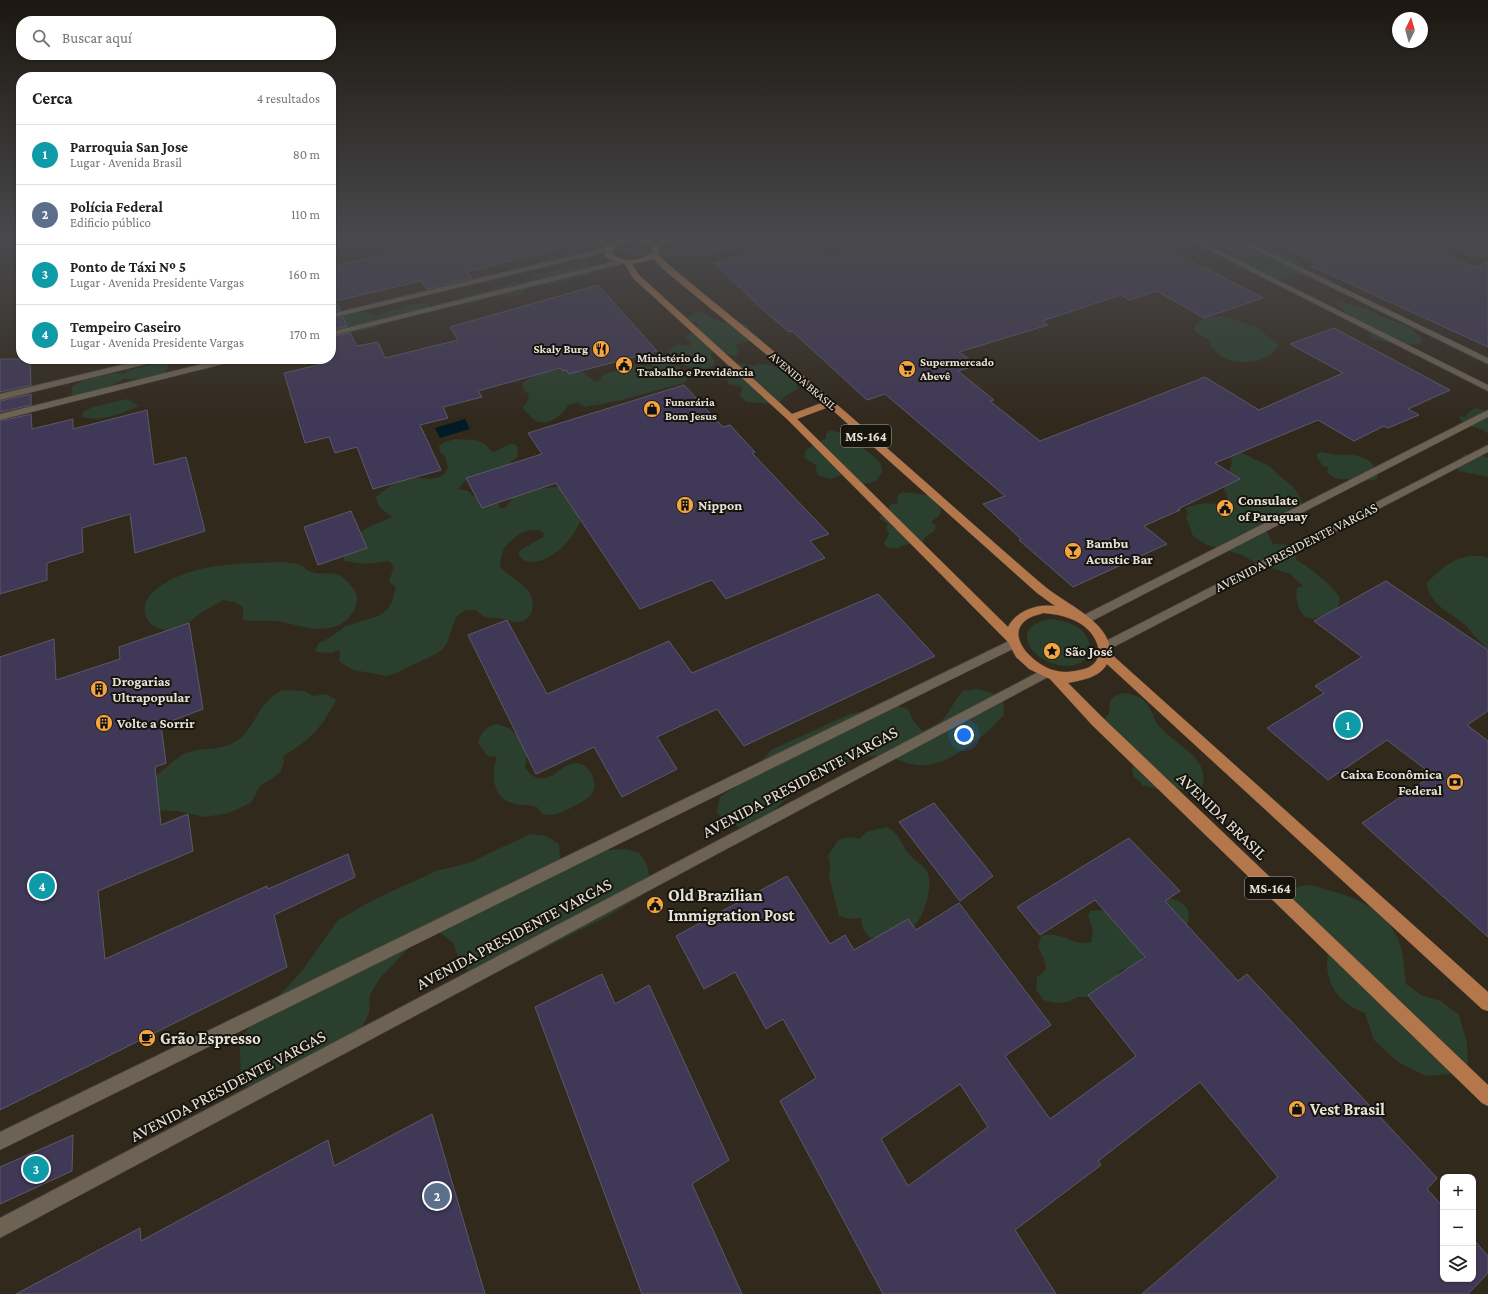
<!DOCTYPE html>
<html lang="es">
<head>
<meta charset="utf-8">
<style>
  body { margin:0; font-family:"Crimson Pro",serif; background:#f6f6f6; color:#202124 }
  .controls { position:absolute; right:12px; bottom:12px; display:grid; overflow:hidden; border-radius:8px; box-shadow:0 1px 3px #0004 }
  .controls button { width:36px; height:36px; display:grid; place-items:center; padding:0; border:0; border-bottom:1px solid #e0e0e0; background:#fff; color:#202124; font:20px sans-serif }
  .compass { position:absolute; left:1392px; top:12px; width:36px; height:36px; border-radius:50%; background:#fff; box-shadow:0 1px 3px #0004; rotate:5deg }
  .you { position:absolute; left:964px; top:735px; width:14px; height:14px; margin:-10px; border:3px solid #fff; border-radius:50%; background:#1a73e8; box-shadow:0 0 0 6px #1a73e833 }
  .badge { display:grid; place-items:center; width:26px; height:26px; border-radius:50%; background:#7e5c31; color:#fff; font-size:13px; font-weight:700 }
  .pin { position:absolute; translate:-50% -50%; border:2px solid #fff; box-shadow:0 1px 4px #0006 }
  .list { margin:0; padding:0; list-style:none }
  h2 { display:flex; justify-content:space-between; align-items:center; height:52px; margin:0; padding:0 16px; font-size:17px }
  h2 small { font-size:13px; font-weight:400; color:#757577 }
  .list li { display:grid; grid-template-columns:26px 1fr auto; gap:12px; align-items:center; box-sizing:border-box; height:60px; padding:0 16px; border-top:1px solid #e0e0e0 }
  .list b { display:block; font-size:15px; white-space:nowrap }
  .list p { margin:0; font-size:13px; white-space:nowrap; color:#757577 }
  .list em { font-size:13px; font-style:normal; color:#757577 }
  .icon { flex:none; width:22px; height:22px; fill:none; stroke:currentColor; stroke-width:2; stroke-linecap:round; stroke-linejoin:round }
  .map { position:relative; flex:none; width:1488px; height:1294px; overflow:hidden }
  .search { position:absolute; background:#fff; box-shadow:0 1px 3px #0004; left:16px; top:16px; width:320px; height:44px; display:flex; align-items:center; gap:10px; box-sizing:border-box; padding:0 14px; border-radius:16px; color:#757577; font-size:15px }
  .panel { position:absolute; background:#fff; box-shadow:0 1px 3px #0004; left:16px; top:72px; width:320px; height:292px; border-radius:16px }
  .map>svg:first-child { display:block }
  .green { fill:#2a3f2d }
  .water { fill:#001a26 }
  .building { fill:#403857; stroke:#5c5969; fill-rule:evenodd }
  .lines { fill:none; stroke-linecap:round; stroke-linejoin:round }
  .street-casing { stroke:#4b4439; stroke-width:1 }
  .secondary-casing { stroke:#4b4439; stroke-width:1 }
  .primary-casing { stroke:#4b4439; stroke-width:1 }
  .street { fill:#6d6355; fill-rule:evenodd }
  .secondary { fill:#6d6355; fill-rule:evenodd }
  .primary { fill:#b3774b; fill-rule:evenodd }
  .labels { text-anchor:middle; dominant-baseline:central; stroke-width:4; stroke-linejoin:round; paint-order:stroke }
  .far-poi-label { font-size:12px; font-weight:bold; fill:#e7e2d9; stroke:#17130d; text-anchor:start }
  .far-street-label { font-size:12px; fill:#e7e2d9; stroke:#17130d }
  .shield { fill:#17130d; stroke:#a9a49c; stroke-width:1 }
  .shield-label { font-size:13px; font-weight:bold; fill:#e7e2d9 }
  .poi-label { font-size:14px; font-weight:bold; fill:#e7e2d9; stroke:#17130d; text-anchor:start }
  .street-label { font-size:14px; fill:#e7e2d9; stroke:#17130d }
  .near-street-label { font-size:17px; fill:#e7e2d9; stroke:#17130d }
  .near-poi-label { font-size:17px; font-weight:bold; fill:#e7e2d9; stroke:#17130d; text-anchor:start }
</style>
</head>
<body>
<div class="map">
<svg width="1488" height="1294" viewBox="0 0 1488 1294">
  <rect width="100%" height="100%" fill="#32291d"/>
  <g class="green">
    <polygon points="591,238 643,238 647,250 640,255 624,253"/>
    <path d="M694 238H774C751 249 690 261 665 254L666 249Z"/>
    <path d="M1193 238H1237L1261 249 1292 257 1304 266 1306 271 1302 275H1292L1289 279C1282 280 1272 281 1266 277 1263 275 1263 271 1260 270 1251 266 1243 263 1234 259L1235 254 1221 246 1210 244Z"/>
    <polygon points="1411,238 1488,238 1488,261 1454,250 1419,243"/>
    <path d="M580 261H585L594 267 595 272 589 276 570 279 561 284 526 286C522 302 502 295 491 297 482 298 469 310 459 302L460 299 468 294 489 291 494 287H502L512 282 530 281V277L539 273H547L552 270H563L561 267Z"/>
    <path d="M1336 300 1368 309 1382 317 1400 323 1411 328 1422 339 1421 343C1404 347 1389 343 1373 339L1367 329 1347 316 1345 311 1333 302Z"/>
    <path d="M428 303 430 305C419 322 394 315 378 321L380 324 375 328 341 335 338 330 331 334V327L335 318 347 313 365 312 377 316 411 304Z"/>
    <path d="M700 312C709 314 714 319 721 322 730 324 739 321 748 325L752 333V338L749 341 736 345V347L739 350 736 356 718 352 712 353 711 356 715 362C708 377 669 364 668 350L679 344 690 346 692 342 685 337C691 332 698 331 698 323L687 320V317L695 313Z"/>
    <path d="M1223 316C1235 319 1245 324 1257 327 1263 334 1271 338 1279 344 1267 370 1215 368 1209 339L1198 334 1194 328C1199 317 1212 317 1223 316Z"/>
    <path d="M661 359 681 368 682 372 688 379 685 382 679 384 622 400 585 407 578 402 568 405C562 416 549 426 536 421 531 418 528 413 524 410L523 406 527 403 529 394 524 391 522 384C531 373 571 365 584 373 588 375 591 380 596 382L600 381C603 369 618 371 627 372L629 367C638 364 646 366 656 368L652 365 656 360Z"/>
    <path d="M738 363 756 366 758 364C772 364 796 371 798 389L785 396 779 403 773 404 747 402 739 396 742 389 741 386 729 384C723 374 727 365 738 363Z"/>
    <path d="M153 364H167L168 366 165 373 143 380 124 379 107 388 75 396 72 395V387C82 378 111 371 124 374L127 371Z"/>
    <path d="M127 399 139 406C121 413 101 423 82 417L83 412 93 407Z"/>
    <path d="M1475 408 1488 411V434C1481 424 1463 431 1459 416L1467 417 1466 414Z"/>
    <path d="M829 430C848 433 857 442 870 454 877 460 882 462 882 472L877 480C866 487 850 485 843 474L831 479 817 475 816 465 804 458 806 450 826 438V434Z"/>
    <path d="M455 439 475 440 485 444 492 452C500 451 506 443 515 444L518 448 517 457 502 470 472 477V474L458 489 468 491 473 496 478 495 498 501 500 508H505L518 491 536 486 546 488 562 486 583 513C578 535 550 568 524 561L519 555V551L543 537 544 533C532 524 511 537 504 549 501 554 501 561 500 567 509 578 528 583 532 599 535 609 530 621 519 622 513 623 509 620 504 619 492 617 485 620 476 610H465L456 617 447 643 443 649 436 654 396 673 387 676 359 671 353 670 339 661 340 652 338 650 332 653 316 652 315 650 319 643 331 637 346 626 378 616 388 609 392 601 396 587 389 582 394 566 389 561 366 564 344 561C341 536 373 525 392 517 384 510 377 508 376 497 385 489 395 482 406 479 422 475 439 486 448 468L445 456 440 452 439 446 445 442Z"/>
    <path d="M1320 452C1327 453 1335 455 1342 455 1358 454 1376 458 1378 478 1370 483 1363 479 1353 479 1342 479 1335 481 1327 472L1328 468 1322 465 1316 455Z"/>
    <path d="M1235 453H1242L1271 467 1277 474 1293 487 1298 494 1307 513 1302 516 1301 520C1286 524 1279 520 1265 528L1273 544 1290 545 1295 549 1296 560C1305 564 1336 588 1339 597 1341 602 1337 608 1335 612L1313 619 1305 617C1298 609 1295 600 1297 588L1303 586 1290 574 1255 562 1239 554 1207 545 1193 536 1186 517 1188 513 1185 508C1203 503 1207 501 1225 507L1229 504 1226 492 1221 484 1224 474 1229 471 1232 463 1229 454Z"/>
    <polygon points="1464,454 1479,454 1488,458 1488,477 1459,471 1456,466"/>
    <path d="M905 492 933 496 941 510 940 515 931 522 936 526 934 531 924 538 923 543C918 544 914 543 909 544 900 545 899 550 888 548L884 543 889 534 886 528 888 524 880 519V516L886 512 891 504 898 503 897 498 899 494Z"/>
    <path d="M1468 556H1481L1488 558V649C1479 642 1472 632 1464 624 1446 609 1434 608 1426 584 1438 571 1450 560 1468 556Z"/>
    <path d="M282 562C288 563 298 563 303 566 304 567 305 569 307 570 328 580 332 563 353 588 357 593 358 598 356 605 355 612 346 622 339 625 317 634 297 624 276 621 265 620 254 622 243 620V607L234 602 223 600C215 605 207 609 199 614 192 619 185 627 177 629 148 636 131 607 158 588 193 562 240 564 282 562Z"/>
    <path d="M1050 619C1060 620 1070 622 1079 628 1094 640 1094 660 1074 665 1040 672 1001 628 1050 619Z"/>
    <path d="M977 689 1003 696 1004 715C987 735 944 770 917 765 902 763 891 755 876 756 829 758 787 796 756 828L740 827 724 822 717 811 720 797 743 782 771 750 850 714 893 705 908 709 913 720 922 731C950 722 946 710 963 691Z"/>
    <path d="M283 690 305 691 313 696 326 694 336 700C322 727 310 741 283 756L284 763 280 773 260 786 251 803 229 813 205 817 178 811 147 810 152 779C162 772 178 755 189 752 205 747 225 751 239 739 258 724 257 702 283 690Z"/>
    <path d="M1126 693C1142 697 1145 699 1153 714 1154 718 1155 722 1158 725 1175 746 1214 758 1201 791L1192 793 1169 785 1164 791 1142 785 1140 781 1134 778 1132 770 1134 764 1108 737 1105 718 1110 712C1107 699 1114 694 1126 693Z"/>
    <path d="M496 724C513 727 519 737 528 751L525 768C546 795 560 761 577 763 590 764 599 783 592 794 587 800 560 815 551 815 548 815 545 814 542 814L537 807C528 805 517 805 509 802 492 796 491 770 497 757L488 756 478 743C481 732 485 728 496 724Z"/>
    <path d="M886 827C900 833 900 843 909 854 914 860 923 865 927 871 934 886 924 918 912 928 905 933 880 936 870 938L863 929 861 918 850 919 839 916 829 876 830 865 828 856 838 840 851 837 860 839 866 832Z"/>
    <polygon points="530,834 546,836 559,844 560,858 574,862 608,850 625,849 639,853 647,865 650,881 641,896 610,915 506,968 488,972 469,972 459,959 453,943 441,933 423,933 380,978 370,995 369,1013 360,1032 262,1085 241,1087 240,1049 242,1035 302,971 337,921 371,901 436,871 469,863"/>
    <path d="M1311 885C1348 896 1379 901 1398 939 1404 952 1404 971 1406 984L1421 995 1441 1001 1459 1015 1467 1043 1468 1063 1451 1074 1426 1076 1398 1062 1374 1040 1365 1013C1347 1007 1331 993 1328 973 1326 966 1328 958 1328 951 1321 944 1312 939 1306 932 1296 920 1293 906 1291 891L1300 886Z"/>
    <path d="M1167 898 1179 901 1188 909 1189 920 1185 928 1145 953 1139 961 1131 967 1121 970 1108 986 1090 997H1078L1068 1002 1056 1003 1043 1000 1036 989 1037 977 1046 970 1044 959 1038 947 1041 936C1063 930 1073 947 1091 942L1093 931 1088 915 1090 911 1101 910 1113 915 1163 904Z"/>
  </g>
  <polygon class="water" points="465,419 470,429 440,438 435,428"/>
  <g class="building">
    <polygon points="399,238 564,238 565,247 467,272 472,278 427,289 421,281 335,301 340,310 331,312 331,267 406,250"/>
    <polygon points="912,238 1022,238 1034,245 1060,238 1146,238 1263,298 1204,318 1157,291 1130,300 1121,295 1042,321 1048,325 959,352 977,365 958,371 994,400 990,401 1040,441 1205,377 1259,410 1343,373 1290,344 1334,328 1450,390 1408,409 1419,415 1388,428 1384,426 1354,441 1318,420 1215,463 1240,479 1178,509 1180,510 1144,526 1167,544 1073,587 1019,540 1021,539 983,504 1005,496 885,394 867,400 792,331 789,332 761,308 714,263 807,240 830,258"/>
    <polygon points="1264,238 1405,238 1475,267 1488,262 1488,347 1311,266 1318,264"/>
    <polygon points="598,285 657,351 569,374 566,370 562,371 561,368 478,391 482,397 443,407 448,418 420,425 441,470 373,489 357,447 335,453 329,437 305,443 284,373 331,362 331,337 350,333 357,346 378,342 385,358 458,340 450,327"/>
    <polygon points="343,317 347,326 331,330 331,319"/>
    <polygon points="0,359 30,359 31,385 0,392"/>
    <polygon points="684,385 723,427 730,425 755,452 752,453 829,534 810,541 825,558 726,599 712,580 640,609 556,483 482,508 466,478 542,454 528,433"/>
    <polygon points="31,394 31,405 0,412 0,401"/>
    <polygon points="147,410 154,465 186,457 205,531 135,553 130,514 82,528 83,552 47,563 47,580 0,594 0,421 31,414 32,429 73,419 73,429"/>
    <polygon points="351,511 367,548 318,565 304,527"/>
    <polygon points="1386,581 1488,650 1488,711 1467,725 1488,741 1488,937 1362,823 1433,775 1387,740 1328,780 1267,728 1324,693 1315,686 1362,657 1314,621"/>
    <polygon points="878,594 935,656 744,746 717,709 657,737 677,769 622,797 594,747 536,774 468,635 507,620 547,694 669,641 692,673"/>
    <polygon points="189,623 203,709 161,725 166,763 155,767 161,825 188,814 193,851 98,891 105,959 267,886 268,889 348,854 355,877 274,915 287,967 0,1110 0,657 54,639 56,680 120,659 119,647"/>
    <polygon points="934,803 993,876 960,901 899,822"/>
    <path d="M1129 838 1180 891 1165 901 1238 981 1247 974 1437 1178 1427 1189 1443 1207V1279H1473V1239L1488 1256V1273L1468 1294H1142L1278 1177 1200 1082 1098 1161 1101 1165 1015 1230 1056 1294H883L780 1101 816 1078 783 1019 766 1029 735 972 704 989 676 936 787 876 830 944 845 935 854 950 908 919 916 930 959 903 1051 1025 1005 1056 1050 1119 1136 1056 1088 995 1145 957 1095 900 1040 935 1017 907ZM960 1084 988 1127 908 1186 881 1139Z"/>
    <polygon points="602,974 615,1004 649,985 729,1160 692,1184 742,1294 642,1294 535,1007"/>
    <polygon points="432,1114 485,1294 16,1294 140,1228 141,1241 328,1140 334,1166"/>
    <polygon points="73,1135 72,1171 0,1204 0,1167"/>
  </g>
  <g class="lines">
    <defs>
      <polygon id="street" points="675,238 687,238 655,247 651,245"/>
      <g id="secondary">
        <polygon points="1185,238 1194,238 1488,385 1488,391"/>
        <polygon points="1231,238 1240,238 1488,358 1488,364"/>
        <polygon points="608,247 612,249 611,251 331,318 331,314"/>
        <polygon points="623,259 627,261 626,263 331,336 331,332"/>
        <polygon points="146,359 160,359 159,361 0,400 0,394"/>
        <polygon points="222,359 236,359 235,361 0,420 0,414"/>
        <polygon points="1488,410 1488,417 1088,623 1080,623 1078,620 1080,617"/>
        <polygon points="1488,445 1488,452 1108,650 1100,650 1098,647 1100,644"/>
        <polygon points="1013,639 1017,641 1019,644 1017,647 0,1150 0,1132"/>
        <polygon points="1046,668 1050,670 1052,673 1050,676 0,1238 0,1218"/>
      </g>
      <path id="primary" d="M594 238H601L609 245C621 236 638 237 652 241L660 248 658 255 669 265C724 311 780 355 834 402 904 462 973 525 1043 585 1063 603 1112 622 1110 653L1488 992V1011L1482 1009 1107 664C1099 678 1082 680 1068 683L1102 717 1488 1085V1106L1482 1103 1092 725 1050 679 1029 669 1016 657 1008 642 788 420 633 278 625 264 605 257V249ZM636 241 648 244 652 248V252C641 262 624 263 612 254V250L619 244ZM654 259 663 269 824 402 792 414 639 275 632 264ZM829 407 1037 593 1055 606C1037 603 1016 611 1008 627L797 419ZM1043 613C1057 614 1070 617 1081 624 1100 636 1109 665 1080 670 1071 672 1063 673 1053 670 1035 665 1004 637 1026 620 1031 616 1038 615 1043 613Z"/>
    </defs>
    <use href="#street" class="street-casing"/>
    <use href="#secondary" class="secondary-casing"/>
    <use href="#primary" class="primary-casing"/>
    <use href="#street" class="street"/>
    <use href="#secondary" class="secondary"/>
    <use href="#primary" class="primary"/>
  </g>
  <linearGradient id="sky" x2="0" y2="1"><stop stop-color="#1c1710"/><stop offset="0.57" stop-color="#49494c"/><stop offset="1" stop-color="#49494c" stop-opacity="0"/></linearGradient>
  <rect width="1488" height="419" fill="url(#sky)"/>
  <defs>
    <symbol id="restaurant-disc" viewBox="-11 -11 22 22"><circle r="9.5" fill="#f2a541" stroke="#17130d"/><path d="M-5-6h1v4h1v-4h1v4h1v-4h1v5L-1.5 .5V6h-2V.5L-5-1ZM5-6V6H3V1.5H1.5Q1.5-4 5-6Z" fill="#111"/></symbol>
    <symbol id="civic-disc" viewBox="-11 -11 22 22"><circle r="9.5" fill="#f2a541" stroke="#17130d"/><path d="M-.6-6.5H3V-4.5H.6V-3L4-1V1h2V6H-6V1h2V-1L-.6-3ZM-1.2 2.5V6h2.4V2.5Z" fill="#111"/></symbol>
    <symbol id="supermarket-disc" viewBox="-11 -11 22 22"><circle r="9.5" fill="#f2a541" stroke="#17130d"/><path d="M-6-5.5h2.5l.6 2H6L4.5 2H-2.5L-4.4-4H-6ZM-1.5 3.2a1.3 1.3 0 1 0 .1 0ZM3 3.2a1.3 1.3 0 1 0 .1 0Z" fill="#111"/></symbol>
    <symbol id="shop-disc" viewBox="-11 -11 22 22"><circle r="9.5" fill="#f2a541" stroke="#17130d"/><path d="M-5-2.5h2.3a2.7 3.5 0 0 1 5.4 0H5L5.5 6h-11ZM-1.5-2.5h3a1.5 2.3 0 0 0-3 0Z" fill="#111"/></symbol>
    <symbol id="building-disc" viewBox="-11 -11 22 22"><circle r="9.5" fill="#f2a541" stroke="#17130d"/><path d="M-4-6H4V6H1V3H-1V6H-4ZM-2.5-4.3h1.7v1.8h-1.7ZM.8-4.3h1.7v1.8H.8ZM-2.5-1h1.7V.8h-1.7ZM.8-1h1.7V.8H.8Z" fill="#111"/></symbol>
    <symbol id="bar-disc" viewBox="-11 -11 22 22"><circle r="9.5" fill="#f2a541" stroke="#17130d"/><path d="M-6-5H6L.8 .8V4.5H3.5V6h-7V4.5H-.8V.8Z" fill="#111"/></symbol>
    <symbol id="sight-disc" viewBox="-11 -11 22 22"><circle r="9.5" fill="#f2a541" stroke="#17130d"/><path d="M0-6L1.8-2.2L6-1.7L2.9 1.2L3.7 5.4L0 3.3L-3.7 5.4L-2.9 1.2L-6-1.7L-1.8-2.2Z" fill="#111"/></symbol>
    <symbol id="bank-disc" viewBox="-11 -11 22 22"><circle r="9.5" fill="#f2a541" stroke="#17130d"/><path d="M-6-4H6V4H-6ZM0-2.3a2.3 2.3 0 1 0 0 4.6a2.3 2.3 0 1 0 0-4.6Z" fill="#111"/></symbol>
    <symbol id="cafe-disc" viewBox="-11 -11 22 22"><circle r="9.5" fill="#f2a541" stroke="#17130d"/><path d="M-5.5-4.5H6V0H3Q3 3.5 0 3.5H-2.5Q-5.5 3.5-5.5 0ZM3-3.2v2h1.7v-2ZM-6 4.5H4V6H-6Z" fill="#111"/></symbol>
  </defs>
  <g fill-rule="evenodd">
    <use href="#restaurant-disc" x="591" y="339" width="20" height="20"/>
    <use href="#civic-disc" x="614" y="355" width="20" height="20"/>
    <use href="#supermarket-disc" x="897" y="359" width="20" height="20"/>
    <use href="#shop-disc" x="642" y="399" width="20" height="20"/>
    <use href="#building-disc" x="675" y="495" width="20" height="20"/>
    <use href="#civic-disc" x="1215" y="498" width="20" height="20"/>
    <use href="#bar-disc" x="1063" y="541" width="20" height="20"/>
    <use href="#sight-disc" x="1042" y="641" width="20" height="20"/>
    <use href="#building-disc" x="89" y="679" width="20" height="20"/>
    <use href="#building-disc" x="94" y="713" width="20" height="20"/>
    <use href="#bank-disc" x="1445" y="772" width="20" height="20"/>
    <use href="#civic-disc" x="645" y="895" width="20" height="20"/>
    <use href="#cafe-disc" x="137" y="1028" width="20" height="20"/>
    <use href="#shop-disc" x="1287" y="1099" width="20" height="20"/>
  </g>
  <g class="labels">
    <g class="far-poi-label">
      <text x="588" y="349" text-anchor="end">Skaly Burg</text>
      <text x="637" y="358">Ministério do<tspan x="637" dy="14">Trabalho e Previdência</tspan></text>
      <text x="920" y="362">Supermercado<tspan x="920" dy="14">Abevê</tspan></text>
      <text x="665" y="402">Funerária<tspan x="665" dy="14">Bom Jesus</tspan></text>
    </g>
    <g class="far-street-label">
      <text transform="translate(803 381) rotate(40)">AVENIDA BRASIL</text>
    </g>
    <g class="shield">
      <rect x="841" y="425" width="50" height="22" rx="3"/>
      <rect x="1245" y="877" width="50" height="22" rx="3"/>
    </g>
    <g class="shield-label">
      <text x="866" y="436">MS-164</text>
      <text x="1270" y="888">MS-164</text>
    </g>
    <g class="poi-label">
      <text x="1238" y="500">Consulate<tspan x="1238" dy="16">of Paraguay</tspan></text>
      <text x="698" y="505">Nippon</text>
      <text x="1086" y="543">Bambu<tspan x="1086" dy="16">Acustic Bar</tspan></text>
      <text x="1065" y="651">São José</text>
      <text x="112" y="681">Drogarias<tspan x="112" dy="16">Ultrapopular</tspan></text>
      <text x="117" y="723">Volte a Sorrir</text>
      <text x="1442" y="774" text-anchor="end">Caixa Econômica<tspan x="1442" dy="16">Federal</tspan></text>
    </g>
    <g class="street-label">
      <text transform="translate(1296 547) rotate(-27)">AVENIDA PRESIDENTE VARGAS</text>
    </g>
    <g class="near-street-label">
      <text transform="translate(800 782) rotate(-28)">AVENIDA PRESIDENTE VARGAS</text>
      <text transform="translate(1222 816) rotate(44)">AVENIDA BRASIL</text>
      <text transform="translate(514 934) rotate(-28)">AVENIDA PRESIDENTE VARGAS</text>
      <text transform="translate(228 1086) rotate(-28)">AVENIDA PRESIDENTE VARGAS</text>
    </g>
    <g class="near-poi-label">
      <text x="668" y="895">Old Brazilian<tspan x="668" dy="20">Immigration Post</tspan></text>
      <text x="160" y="1038">Grão Espresso</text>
      <text x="1310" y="1109">Vest Brasil</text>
    </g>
  </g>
</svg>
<div class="controls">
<button>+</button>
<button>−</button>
<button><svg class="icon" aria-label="layers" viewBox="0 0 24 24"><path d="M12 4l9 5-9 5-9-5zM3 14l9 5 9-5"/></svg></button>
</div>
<svg class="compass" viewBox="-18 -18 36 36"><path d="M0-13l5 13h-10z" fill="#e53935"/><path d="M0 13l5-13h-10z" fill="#757577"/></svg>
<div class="you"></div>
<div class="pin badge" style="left:1348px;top:725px;background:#0f9aa8">1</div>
<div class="pin badge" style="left:437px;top:1196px;background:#5c6f8a">2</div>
<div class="pin badge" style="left:36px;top:1169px;background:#0f9aa8">3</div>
<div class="pin badge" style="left:42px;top:886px;background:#0f9aa8">4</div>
<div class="search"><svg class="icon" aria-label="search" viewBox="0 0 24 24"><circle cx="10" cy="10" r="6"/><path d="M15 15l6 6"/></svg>Buscar aquí</div>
<section class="panel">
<h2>Cerca<small>4 resultados</small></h2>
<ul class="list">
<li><span class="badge" style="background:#0f9aa8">1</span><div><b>Parroquia San Jose</b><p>Lugar · Avenida Brasil</p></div><em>80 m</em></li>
<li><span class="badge" style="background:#5c6f8a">2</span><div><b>Polícia Federal</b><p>Edificio público</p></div><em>110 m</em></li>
<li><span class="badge" style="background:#0f9aa8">3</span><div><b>Ponto de Táxi Nº 5</b><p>Lugar · Avenida Presidente Vargas</p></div><em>160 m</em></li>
<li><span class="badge" style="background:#0f9aa8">4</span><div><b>Tempeiro Caseiro</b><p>Lugar · Avenida Presidente Vargas</p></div><em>170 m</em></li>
</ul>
</section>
</div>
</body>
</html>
